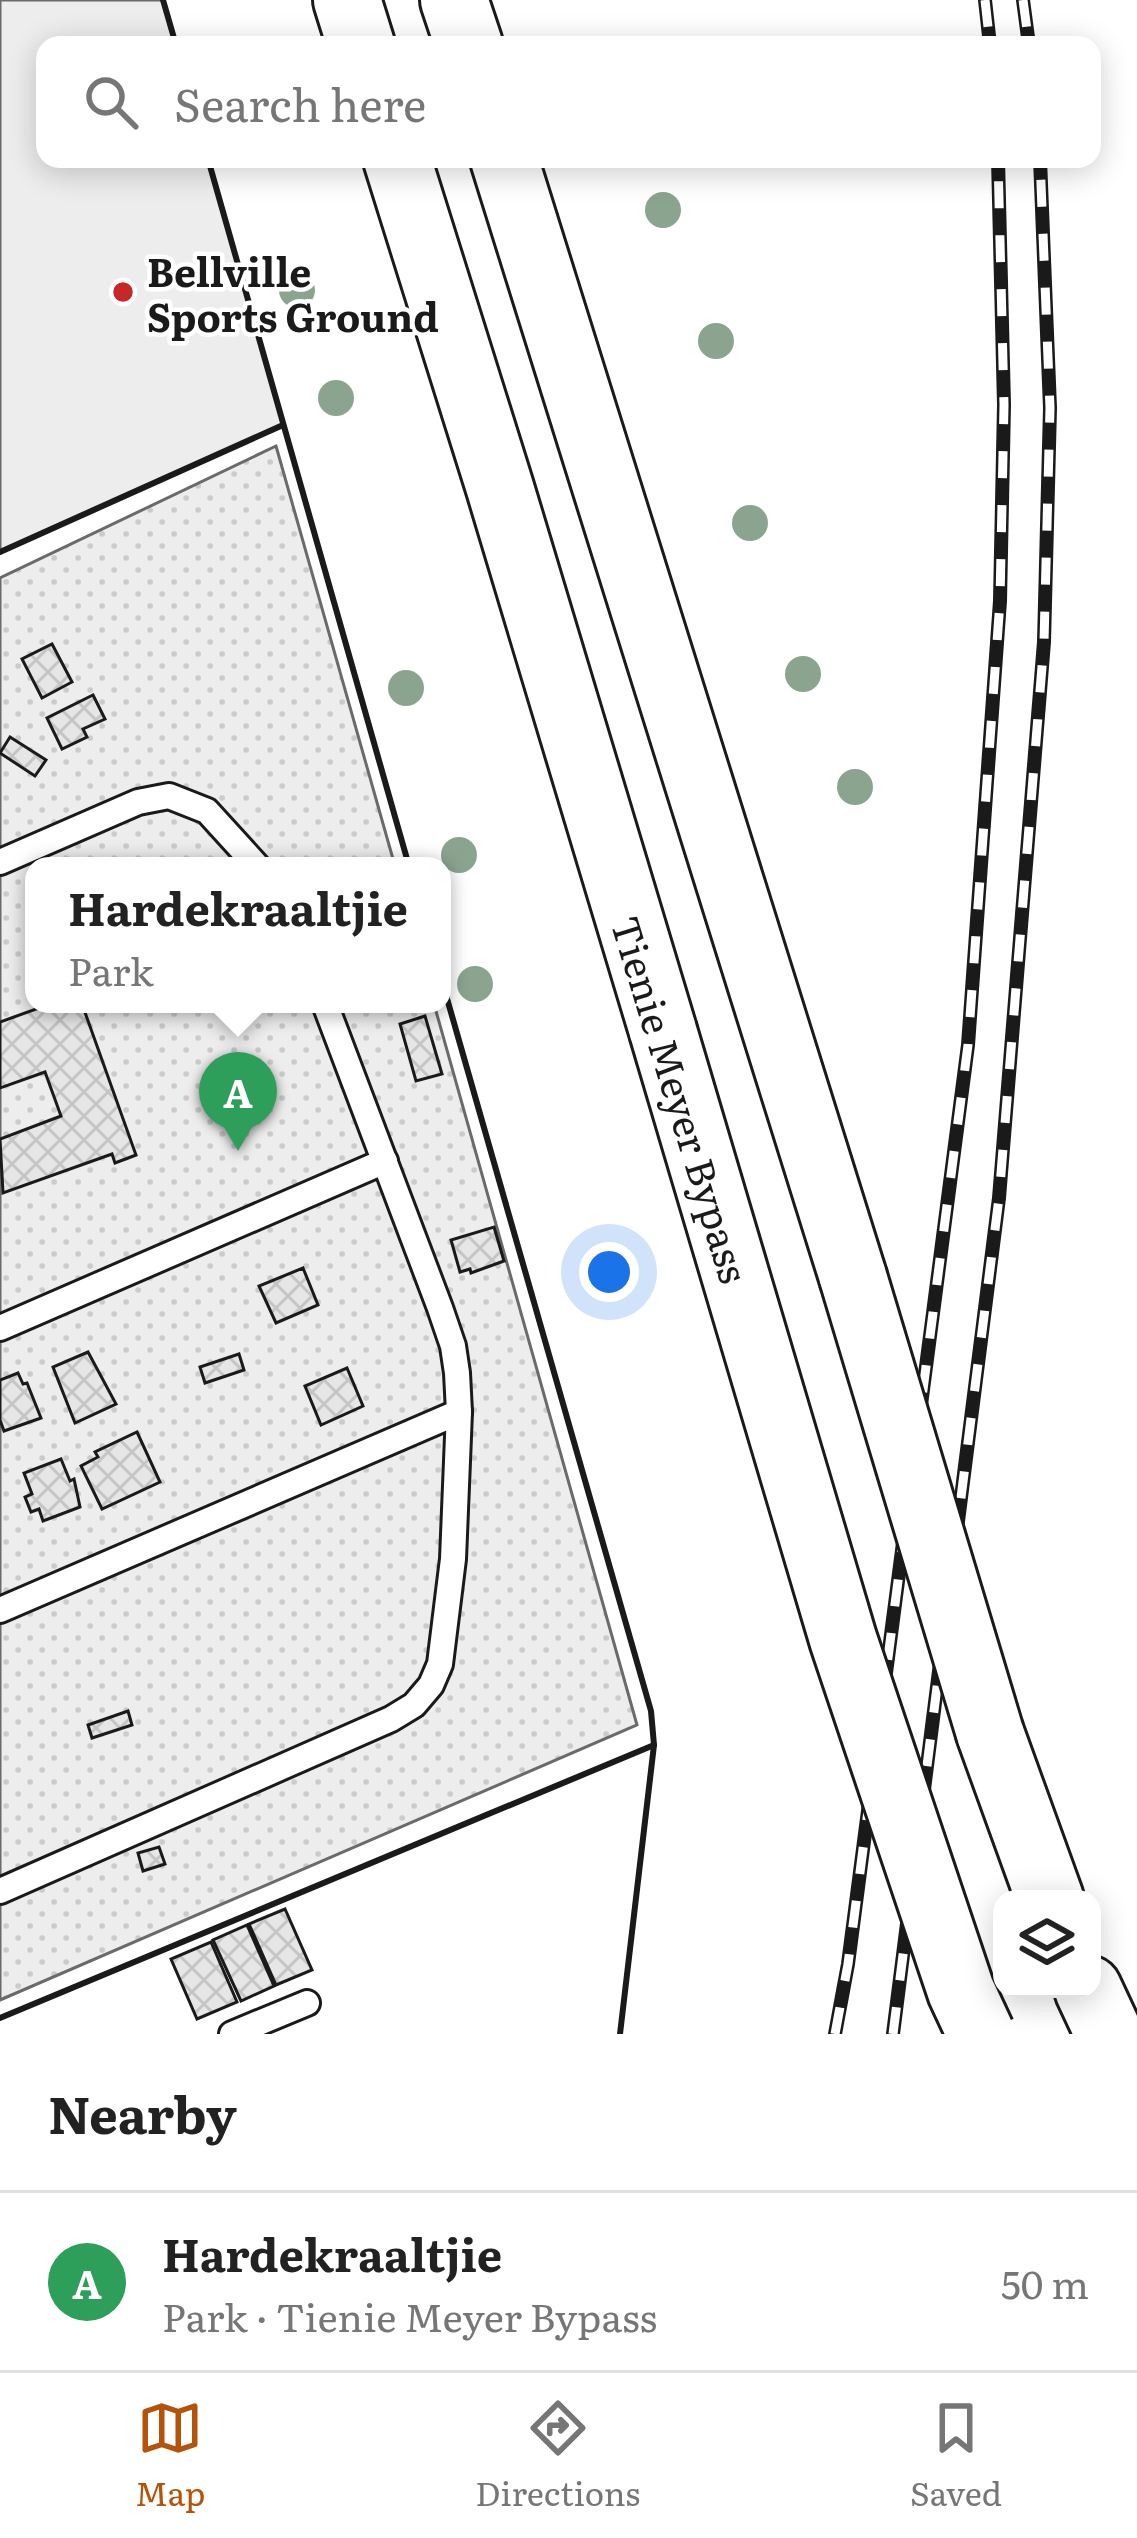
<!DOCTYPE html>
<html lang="en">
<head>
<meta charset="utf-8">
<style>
  body { margin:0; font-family:Literata,serif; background:#f6f6f6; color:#222 }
  .controls { position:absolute; right:36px; bottom:36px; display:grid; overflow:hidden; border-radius:24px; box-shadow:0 6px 30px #0003 }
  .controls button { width:108px; height:108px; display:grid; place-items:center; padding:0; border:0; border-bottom:3px solid #e0e0e0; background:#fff; color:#222; font:60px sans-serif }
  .you { position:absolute; left:609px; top:1272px; width:42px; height:42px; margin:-30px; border:9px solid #fff; border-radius:50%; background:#1a73e8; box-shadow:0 0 0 18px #1a73e833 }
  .badge { display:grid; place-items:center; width:78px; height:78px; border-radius:50%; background:#b45309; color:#fff; font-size:39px; font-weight:700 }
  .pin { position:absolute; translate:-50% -99px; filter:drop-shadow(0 3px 6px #0008) }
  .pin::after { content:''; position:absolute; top:63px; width:42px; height:36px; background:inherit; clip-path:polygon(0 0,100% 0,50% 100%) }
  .popup { position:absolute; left:25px; top:857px; width:426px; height:156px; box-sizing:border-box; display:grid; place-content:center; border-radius:24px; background:#fff; filter:drop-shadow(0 3px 9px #0005); font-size:39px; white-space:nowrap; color:#767676 }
  .popup b { font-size:45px; color:#222 }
  .popup::after { content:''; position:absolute; left:50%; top:100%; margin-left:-24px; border:24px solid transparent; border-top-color:#fff }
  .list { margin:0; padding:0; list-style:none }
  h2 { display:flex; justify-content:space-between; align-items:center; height:156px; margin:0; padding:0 48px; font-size:51px }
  h2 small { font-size:39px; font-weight:400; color:#767676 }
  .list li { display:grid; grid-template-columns:78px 1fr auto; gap:36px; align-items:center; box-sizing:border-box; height:180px; padding:0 48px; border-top:3px solid #e0e0e0 }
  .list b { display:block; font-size:45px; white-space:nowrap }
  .list p { margin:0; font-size:39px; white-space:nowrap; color:#767676 }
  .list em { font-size:39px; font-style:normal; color:#767676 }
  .icon { flex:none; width:66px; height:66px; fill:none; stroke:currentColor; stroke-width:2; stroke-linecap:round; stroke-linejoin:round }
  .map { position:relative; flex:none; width:1137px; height:2034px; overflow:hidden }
  .search { position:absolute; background:#fff; box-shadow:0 6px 30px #0003; left:36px; right:36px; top:36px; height:132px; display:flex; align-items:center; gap:30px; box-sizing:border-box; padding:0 42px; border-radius:24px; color:#767676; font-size:45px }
  .sheet { height:336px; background:#fff }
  nav { display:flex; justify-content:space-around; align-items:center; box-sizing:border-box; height:168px; border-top:3px solid #e0e0e0; background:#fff; font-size:33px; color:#767676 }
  nav a { display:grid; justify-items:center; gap:6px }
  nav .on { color:#b45309 }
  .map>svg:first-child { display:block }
  .grass { fill:url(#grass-dots); stroke:#6a6a6a; stroke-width:3 }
  .built { fill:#ededed; stroke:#6a6a6a; stroke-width:3 }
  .building { fill:url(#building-cross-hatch); stroke:#1a1a1a; stroke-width:3 }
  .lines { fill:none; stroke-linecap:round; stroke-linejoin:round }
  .lane-casing { stroke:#1a1a1a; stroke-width:30 }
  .secondary-casing { stroke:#1a1a1a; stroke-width:72 }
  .lane { stroke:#fff; stroke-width:24 }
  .secondary { stroke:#fff; stroke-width:66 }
  .rail-casing { stroke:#1a1a1a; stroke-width:14 }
  .rail { stroke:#fff; stroke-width:9; stroke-dasharray:27; stroke-linecap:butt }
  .secondary-bridge-casing { stroke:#1a1a1a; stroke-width:72; stroke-linecap:butt }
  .secondary-bridge { stroke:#fff; stroke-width:66 }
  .wall { stroke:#1a1a1a; stroke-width:6 }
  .tree { fill:#8aa48f }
  .poi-dot { fill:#c62828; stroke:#fff; stroke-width:4.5 }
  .labels { text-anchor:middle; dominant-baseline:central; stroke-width:9; stroke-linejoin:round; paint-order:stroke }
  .poi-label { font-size:39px; font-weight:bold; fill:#1a1a1a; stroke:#fff; text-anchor:start }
  .street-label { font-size:39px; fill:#1a1a1a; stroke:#fff }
</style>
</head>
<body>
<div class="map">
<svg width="1137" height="2034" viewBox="0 0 1137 2034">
  <defs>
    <pattern id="grass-dots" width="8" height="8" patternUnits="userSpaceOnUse" patternTransform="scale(3)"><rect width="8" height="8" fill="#ededed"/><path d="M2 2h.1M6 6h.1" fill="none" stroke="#cbcbcb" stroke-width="1.8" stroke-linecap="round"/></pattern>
    <pattern id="building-cross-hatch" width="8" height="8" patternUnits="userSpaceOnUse" patternTransform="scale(3)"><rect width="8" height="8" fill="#e6e6e6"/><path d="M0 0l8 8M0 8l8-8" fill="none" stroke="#c5c5c5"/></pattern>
  </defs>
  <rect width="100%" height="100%" fill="#fff"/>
  <polygon class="grass" points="276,446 395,866 34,866 34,1004 434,1004 637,1725 0,2000 0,578"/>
  <polygon class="built" points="0,0 163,0 176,45 45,45 45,159 208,159 283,425 0,552"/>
  <g class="building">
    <polygon points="52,644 72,682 42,698 22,659"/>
    <polygon points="93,695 105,719 83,729 87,737 62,749 47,718"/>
    <polygon points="10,737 46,760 35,776 0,753"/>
    <polygon points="50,1004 82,1004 136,1155 115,1163 112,1154 3,1193 0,1139 61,1116 45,1072 0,1088 0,1022"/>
    <polygon points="425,1016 442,1074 416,1081 400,1024"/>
    <polygon points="494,1227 504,1261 471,1273 470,1269 460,1272 451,1240"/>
    <polygon points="303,1268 318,1305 276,1323 259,1286"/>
    <polygon points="88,1352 116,1404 75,1423 53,1367"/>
    <polygon points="239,1354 244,1370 205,1383 200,1367"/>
    <polygon points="347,1368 363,1406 321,1425 305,1386"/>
    <polygon points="18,1373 23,1384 27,1383 41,1418 4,1431 0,1420 0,1380"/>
    <polygon points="137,1432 160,1482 102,1509 81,1466 98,1457 95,1452"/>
    <polygon points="61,1459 70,1481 74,1479 80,1507 43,1521 39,1509 31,1512 25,1497 32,1494 24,1473"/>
    <polygon points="128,1711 132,1725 92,1738 88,1725"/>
    <polygon points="159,1847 165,1864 143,1871 138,1853"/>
    <polygon points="285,1909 312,1970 276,1985 249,1924"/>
    <polygon points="247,1925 274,1986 241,2001 213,1940"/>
    <polygon points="211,1942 237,2002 197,2019 171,1959"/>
  </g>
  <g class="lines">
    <defs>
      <g id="lane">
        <polyline points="0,862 138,802 169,796 207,811 257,866"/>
        <polyline points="0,1328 385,1161"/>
        <polyline points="0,1610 459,1412"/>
        <polyline points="0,1891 391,1719 414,1705 431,1685 440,1664 453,1559 459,1412 457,1373 453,1346 440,1308 325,1004"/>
        <polyline points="232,2034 307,2003"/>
      </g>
      <g id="secondary">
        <polyline points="347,0 361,45"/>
        <polyline points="454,0 469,45"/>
        <polyline points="397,159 500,488 663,1031"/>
        <polyline points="504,159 853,1277"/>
        <polyline points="990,1733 1050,1899"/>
        <polyline points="1088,1989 1109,2034"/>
      </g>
    </defs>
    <use href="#lane" class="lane-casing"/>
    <use href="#secondary" class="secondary-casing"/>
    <use href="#lane" class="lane"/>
    <use href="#secondary" class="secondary"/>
    <defs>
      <g id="rail">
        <polyline points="985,0 990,45"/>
        <polyline points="1023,0 1029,45"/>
        <polyline points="835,2034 848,1964 968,1045 1000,601 1004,405 998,159"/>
        <polyline points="893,2034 999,1198 1044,642 1050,408 1040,159"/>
      </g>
    </defs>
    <use href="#rail" class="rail-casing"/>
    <use href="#rail" class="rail"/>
    <defs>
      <g id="secondary-bridge">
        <polyline points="663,1031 843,1639 961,1991 981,2034"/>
        <polyline points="853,1277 990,1733"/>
      </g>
    </defs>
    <use href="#secondary-bridge" class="secondary-bridge-casing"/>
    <use href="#secondary-bridge" class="secondary-bridge"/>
    <g class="wall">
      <polyline points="163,0 176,45"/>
      <polyline points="208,159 409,866"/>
      <polyline points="0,552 283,425"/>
      <polyline points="442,981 651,1711 654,1745 620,2034"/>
      <polyline points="0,2018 654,1745"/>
    </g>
  </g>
  <g class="tree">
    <circle cx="663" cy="210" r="18"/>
    <circle cx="297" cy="290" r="18"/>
    <circle cx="716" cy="341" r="18"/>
    <circle cx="336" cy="398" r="18"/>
    <circle cx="750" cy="523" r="18"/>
    <circle cx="803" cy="674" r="18"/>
    <circle cx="406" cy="688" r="18"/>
    <circle cx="855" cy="787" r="18"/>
    <circle cx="459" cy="855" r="18"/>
    <circle cx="475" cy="984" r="18"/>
  </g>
  <circle class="poi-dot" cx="123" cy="292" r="12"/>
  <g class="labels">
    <g class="poi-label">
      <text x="147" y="270">Bellville<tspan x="147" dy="45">Sports Ground</tspan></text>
    </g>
    <g class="street-label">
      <text transform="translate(682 1099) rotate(73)">Tienie Meyer Bypass</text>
    </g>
  </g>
</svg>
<div class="controls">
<button><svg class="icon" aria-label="layers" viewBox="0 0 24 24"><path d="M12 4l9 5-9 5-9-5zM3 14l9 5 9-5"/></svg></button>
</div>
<div class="you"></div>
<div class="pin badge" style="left:238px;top:1151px;background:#2e9e5b">A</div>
<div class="popup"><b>Hardekraaltjie</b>Park</div>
<div class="search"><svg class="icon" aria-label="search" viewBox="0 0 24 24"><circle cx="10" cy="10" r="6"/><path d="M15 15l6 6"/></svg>Search here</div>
</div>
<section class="sheet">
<h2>Nearby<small></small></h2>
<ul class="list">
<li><span class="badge" style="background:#2e9e5b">A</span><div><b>Hardekraaltjie</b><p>Park · Tienie Meyer Bypass</p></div><em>50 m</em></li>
</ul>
</section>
<nav>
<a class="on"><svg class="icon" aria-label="map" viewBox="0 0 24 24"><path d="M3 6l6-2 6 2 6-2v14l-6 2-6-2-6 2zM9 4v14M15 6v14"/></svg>Map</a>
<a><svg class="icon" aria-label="directions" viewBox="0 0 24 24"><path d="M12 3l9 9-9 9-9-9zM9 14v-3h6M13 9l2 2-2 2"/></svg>Directions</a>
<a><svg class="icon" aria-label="saved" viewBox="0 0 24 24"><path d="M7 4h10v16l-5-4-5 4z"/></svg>Saved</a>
</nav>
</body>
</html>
